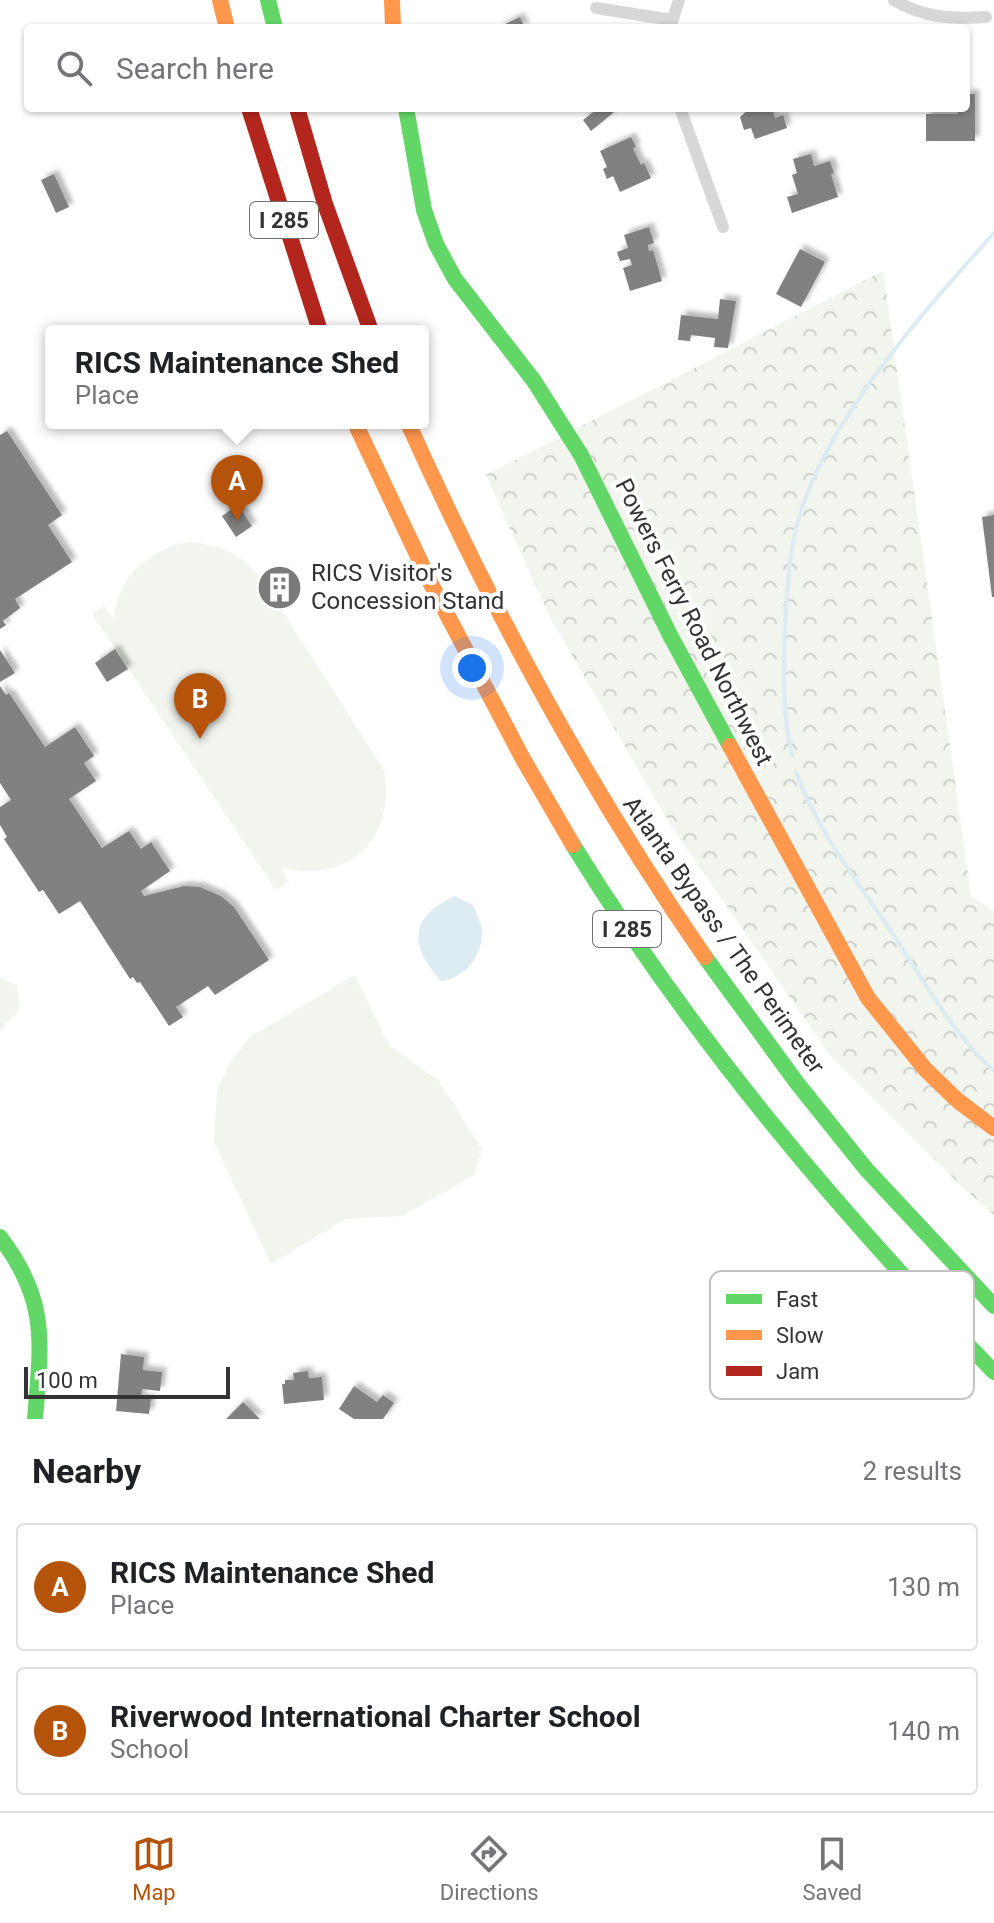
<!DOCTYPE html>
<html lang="en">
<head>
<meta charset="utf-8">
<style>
  body { margin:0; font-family:Roboto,sans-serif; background:#f2f2f2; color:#202124 }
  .scale { position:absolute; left:24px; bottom:20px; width:206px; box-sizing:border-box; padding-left:8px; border:4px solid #333; border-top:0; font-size:22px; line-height:28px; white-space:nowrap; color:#333; -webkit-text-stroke:6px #fff; paint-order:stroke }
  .you { position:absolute; left:472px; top:668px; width:28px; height:28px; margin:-20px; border:6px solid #fff; border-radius:50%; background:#1a73e8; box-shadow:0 0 0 12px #1a73e833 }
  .badge { display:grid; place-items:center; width:52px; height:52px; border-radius:50%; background:#b45309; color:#fff; font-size:26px; font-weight:700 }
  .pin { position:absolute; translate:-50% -66px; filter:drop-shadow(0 2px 4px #0008) }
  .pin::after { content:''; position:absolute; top:42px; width:28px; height:24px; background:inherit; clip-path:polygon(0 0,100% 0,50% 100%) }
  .popup { position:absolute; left:45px; top:325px; width:384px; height:104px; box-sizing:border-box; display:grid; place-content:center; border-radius:8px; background:#fff; filter:drop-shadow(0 2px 6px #0005); font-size:26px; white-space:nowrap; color:#757577 }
  .popup b { font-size:30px; color:#202124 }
  .popup::after { content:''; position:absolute; left:50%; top:100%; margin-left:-16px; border:16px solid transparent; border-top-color:#fff }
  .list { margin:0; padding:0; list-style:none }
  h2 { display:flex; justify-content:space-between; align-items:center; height:104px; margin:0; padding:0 32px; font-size:34px }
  h2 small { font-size:26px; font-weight:400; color:#757577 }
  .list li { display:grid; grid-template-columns:52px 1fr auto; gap:24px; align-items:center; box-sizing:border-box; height:128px; margin:0 16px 16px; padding:0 16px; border:2px solid #e0e0e0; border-radius:8px }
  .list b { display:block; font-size:30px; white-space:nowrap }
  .list p { margin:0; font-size:26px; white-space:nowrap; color:#757577 }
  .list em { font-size:26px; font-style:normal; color:#757577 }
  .icon { flex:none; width:44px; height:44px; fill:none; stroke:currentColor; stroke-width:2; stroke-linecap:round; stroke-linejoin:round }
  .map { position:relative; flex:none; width:994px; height:1419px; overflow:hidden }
  .search { position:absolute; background:#fff; box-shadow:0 2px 6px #0004; left:24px; right:24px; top:24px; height:88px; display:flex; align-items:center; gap:20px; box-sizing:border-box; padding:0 28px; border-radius:8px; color:#757577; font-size:30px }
  .sheet { height:392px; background:#fff }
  nav { display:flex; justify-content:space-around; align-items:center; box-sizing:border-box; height:112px; border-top:2px solid #e0e0e0; background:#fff; font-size:22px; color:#757577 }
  nav a { display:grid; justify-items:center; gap:4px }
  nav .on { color:#b45309 }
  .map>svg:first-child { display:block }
  .forest { fill:url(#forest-crowns) }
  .park { fill:#f1f5ed }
  .water { fill:#ddebf3 }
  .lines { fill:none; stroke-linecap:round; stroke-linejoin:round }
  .stream { stroke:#ddebf3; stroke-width:4 }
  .building { fill:#818181; filter:url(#shadow) }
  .street { stroke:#d7d7d7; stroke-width:12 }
  .fast { stroke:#63d668; stroke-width:16 }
  .slow { stroke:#ff974d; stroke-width:16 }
  .jam { stroke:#b3261e; stroke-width:16 }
  .labels { text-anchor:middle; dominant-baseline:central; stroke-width:8; stroke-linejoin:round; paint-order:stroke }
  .shield { fill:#fff; stroke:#707070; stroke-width:2 }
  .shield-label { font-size:22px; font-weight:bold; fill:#333 }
  .poi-label { font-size:24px; fill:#333; stroke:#fff; text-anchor:start }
  .street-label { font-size:24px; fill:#333; stroke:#fff }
  .key { fill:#fff; stroke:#c2c2c2; stroke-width:2 }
  .key-label { font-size:22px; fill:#333 }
</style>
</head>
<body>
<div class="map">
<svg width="994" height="1419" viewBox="0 0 994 1419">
  <defs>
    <pattern id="forest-crowns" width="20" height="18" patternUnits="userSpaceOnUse" patternTransform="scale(2)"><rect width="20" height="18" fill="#f1f5ed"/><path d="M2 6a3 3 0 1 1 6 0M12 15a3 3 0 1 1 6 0" fill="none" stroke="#cfd2cc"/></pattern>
    <filter id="shadow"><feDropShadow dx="4.5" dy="-4.5" stdDeviation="2" flood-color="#0004"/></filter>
  </defs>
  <rect width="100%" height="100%" fill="#fff"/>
  <polygon class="forest" points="883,271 971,896 994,911 994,1215 960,1185 830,1055 670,824 551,619 486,475"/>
  <g class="park">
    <path d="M189 542C218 544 239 554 259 575L384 770C396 840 349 883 281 868L289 882 276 890 92 614 104 606 114 620C117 578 148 549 189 542Z"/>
    <polygon points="355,975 389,1045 438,1080 482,1149 474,1175 402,1216 345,1219 271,1264 214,1142 217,1090 229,1064 250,1037"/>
    <polygon points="0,977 17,986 20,1008 0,1031"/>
  </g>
  <path class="water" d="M455 896 473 905C476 912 481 922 482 930 484 954 465 979 441 981 409 945 409 917 455 896Z"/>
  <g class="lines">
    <g class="stream">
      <path d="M792 755C783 715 783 675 785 634 786 599 788 559 797 525 823 423 924 311 994 233"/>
      <path d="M796 772C817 831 858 882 893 934 924 981 952 1033 994 1071"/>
    </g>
  </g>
  <g class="building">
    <polygon points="520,17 525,28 497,28"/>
    <polygon points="966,94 975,94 975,141 926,141 926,114 958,114 958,108 966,108"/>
    <polygon points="595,108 619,108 591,131 583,120 596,110"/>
    <polygon points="746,108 772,108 775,118 783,115 787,128 755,139 751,128 744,130 740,117 747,111"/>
    <polygon points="631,137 636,147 633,148 641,165 644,163 651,178 620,192 613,176 607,179 603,169 607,167 600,151"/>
    <polygon points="811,154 814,166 830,161 834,173 831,174 838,197 792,213 787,197 798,194 792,175 797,173 793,159"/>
    <polygon points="54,174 69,207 56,213 41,180"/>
    <polygon points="649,227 654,243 648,245 649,251 653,250 662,281 630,291 623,268 632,265 630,259 620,261 617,252 628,248 624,235"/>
    <polygon points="800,249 825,262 801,307 776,294"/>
    <polygon points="720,299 736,301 728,348 714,347 715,338 691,335 690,341 678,340 681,315 718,319"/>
    <polygon points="7,431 62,515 48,525 72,562 15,599 20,608 3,621 6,625 0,629 0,435"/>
    <polygon points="238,505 252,526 236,537 222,516"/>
    <polygon points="994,515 994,597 992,597 982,517"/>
    <polygon points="284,572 295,590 277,602 266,584"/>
    <polygon points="115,649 128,669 107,682 95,663"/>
    <polygon points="0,650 15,673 0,682"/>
    <polygon points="0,686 6,695 9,693 45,747 75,727 94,756 84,763 96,781 69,799 102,848 129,831 141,849 151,842 170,871 141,891 144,896 184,886 200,887 221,896 234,907 269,960 215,995 208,986 176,1007 183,1017 169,1026 140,982 137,983 133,977 130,979 80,901 59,914 43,890 39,892 4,839 7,837 0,825 0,807 11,800 0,783"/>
    <polygon points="121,1354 144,1357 143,1370 162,1372 160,1391 142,1389 141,1398 151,1399 149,1414 116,1411"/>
    <polygon points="308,1371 309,1378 322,1377 324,1400 284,1404 282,1384 285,1384 285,1380 294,1380 293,1373"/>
    <polygon points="354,1386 377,1402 383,1395 394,1403 383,1419 354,1419 339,1409"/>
    <polygon points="243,1402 260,1419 226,1419"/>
  </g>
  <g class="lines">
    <g class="street">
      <path d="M894 0C924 18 952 19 986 17"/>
      <polyline points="596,8 672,20"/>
      <polyline points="671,25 679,0"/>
      <polyline points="680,108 723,227"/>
    </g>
    <g class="fast">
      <polyline points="268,0 275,28"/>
      <polyline points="406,108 424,210 436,244 455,279 534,381 581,455 670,635 730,746"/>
      <path d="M573 845C692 1038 836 1209 994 1372"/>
      <polyline points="705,957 797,1083 866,1169 994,1306"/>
      <path d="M0 1237C49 1301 41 1343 35 1419"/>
    </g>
    <g class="slow">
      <polyline points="220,0 227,28"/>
      <polyline points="392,0 393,28"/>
      <polyline points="355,423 431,584 523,759 573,845"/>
      <path d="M408 423C492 610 588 788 705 957"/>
      <polyline points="730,746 868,998 925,1069 957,1100 994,1128"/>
    </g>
    <g class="jam">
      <polyline points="249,108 320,331"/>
      <polyline points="297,108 325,204 371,331"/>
    </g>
  </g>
  <defs>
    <symbol id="building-disc" viewBox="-11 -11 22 22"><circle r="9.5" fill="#7a7a7a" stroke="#fff"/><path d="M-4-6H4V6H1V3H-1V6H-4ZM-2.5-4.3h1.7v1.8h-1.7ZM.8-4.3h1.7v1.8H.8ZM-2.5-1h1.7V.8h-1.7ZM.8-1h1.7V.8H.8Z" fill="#fff"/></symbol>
  </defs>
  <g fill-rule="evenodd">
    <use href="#building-disc" x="254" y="562" width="51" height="51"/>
  </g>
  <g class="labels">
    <g class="shield">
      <rect x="250" y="202" width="68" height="36" rx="6"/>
      <rect x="593" y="911" width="68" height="36" rx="6"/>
    </g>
    <g class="shield-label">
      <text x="284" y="220">I 285</text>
      <text x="627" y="929">I 285</text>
    </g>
    <g class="poi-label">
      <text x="311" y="573">RICS Visitor's<tspan x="311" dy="28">Concession Stand</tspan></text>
    </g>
    <g class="street-label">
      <text transform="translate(694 622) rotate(63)">Powers Ferry Road Northwest</text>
      <text transform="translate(724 935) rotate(55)">Atlanta Bypass / The Perimeter</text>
    </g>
  </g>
  <rect x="710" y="1271" width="264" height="128" rx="12" class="key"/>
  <rect x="726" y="1294" width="36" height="10" fill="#63d668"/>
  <rect x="726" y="1330" width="36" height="10" fill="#ff974d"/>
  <rect x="726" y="1366" width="36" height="10" fill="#b3261e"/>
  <g class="key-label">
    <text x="776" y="1307">Fast</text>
    <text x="776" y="1343">Slow</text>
    <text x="776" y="1379">Jam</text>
  </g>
</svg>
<div class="scale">100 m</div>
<div class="you"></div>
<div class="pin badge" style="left:237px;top:521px">A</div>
<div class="popup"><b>RICS Maintenance Shed</b>Place</div>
<div class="pin badge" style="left:200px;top:739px">B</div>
<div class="search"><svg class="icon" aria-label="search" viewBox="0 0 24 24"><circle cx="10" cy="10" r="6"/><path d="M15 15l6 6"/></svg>Search here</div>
</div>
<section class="sheet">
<h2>Nearby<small>2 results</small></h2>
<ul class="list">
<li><span class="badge">A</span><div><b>RICS Maintenance Shed</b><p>Place</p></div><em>130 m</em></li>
<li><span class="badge">B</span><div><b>Riverwood International Charter School</b><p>School</p></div><em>140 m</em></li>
</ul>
</section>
<nav>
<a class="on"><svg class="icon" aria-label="map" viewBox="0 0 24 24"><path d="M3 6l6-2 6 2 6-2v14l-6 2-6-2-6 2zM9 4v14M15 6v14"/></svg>Map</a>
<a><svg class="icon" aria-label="directions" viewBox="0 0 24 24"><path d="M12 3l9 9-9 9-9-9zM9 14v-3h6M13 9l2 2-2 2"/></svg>Directions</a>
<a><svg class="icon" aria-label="saved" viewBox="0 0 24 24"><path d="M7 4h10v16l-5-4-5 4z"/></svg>Saved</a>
</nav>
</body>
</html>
